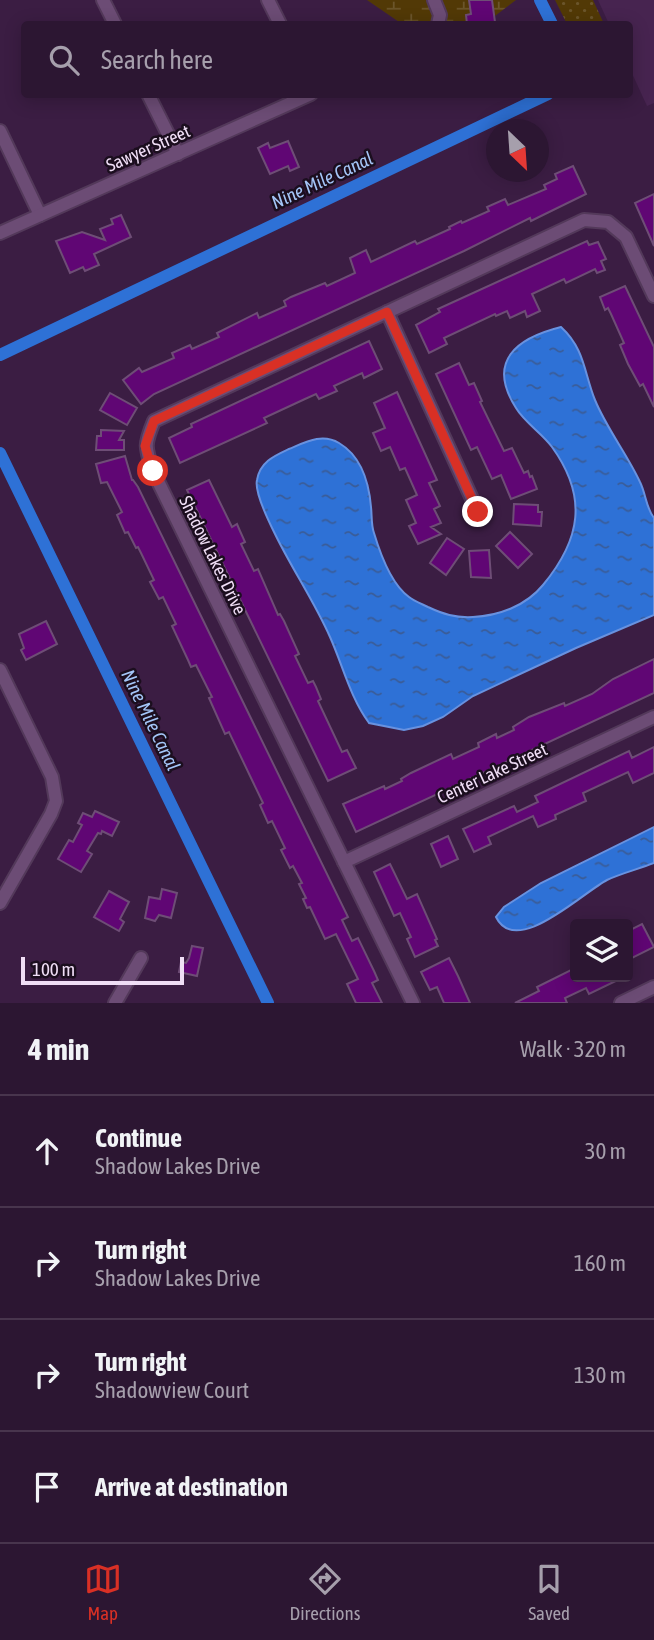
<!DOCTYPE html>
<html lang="en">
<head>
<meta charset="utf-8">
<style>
  body { margin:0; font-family:"Asap Condensed",sans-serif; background:#341f3a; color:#f1f3f6 }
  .controls { position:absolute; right:21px; bottom:21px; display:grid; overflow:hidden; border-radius:7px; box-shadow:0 4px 18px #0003 }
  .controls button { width:63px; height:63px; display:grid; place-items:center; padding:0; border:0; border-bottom:2px solid #48354d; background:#2c1632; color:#f1f3f6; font:35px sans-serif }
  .compass { position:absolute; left:486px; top:119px; width:63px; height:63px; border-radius:50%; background:#2c1632; box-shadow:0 4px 18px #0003; rotate:155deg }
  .scale { position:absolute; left:21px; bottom:18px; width:163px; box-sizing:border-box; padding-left:7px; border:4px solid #f0def6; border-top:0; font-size:19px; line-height:24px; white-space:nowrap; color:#f0def6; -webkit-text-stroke:5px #1b0e1e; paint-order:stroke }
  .stop { position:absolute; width:21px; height:21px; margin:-16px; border:5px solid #d93025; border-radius:50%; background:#fff }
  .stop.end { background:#d93025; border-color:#fff; box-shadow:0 2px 7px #0008 }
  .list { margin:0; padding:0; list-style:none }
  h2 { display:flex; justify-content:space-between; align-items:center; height:91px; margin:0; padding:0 28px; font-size:30px }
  h2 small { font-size:23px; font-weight:400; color:#a69fac }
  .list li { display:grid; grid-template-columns:46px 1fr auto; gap:21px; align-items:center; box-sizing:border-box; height:112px; padding:0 28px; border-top:2px solid #48354d }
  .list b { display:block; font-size:26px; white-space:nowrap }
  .list p { margin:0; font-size:23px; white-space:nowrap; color:#a69fac }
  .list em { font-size:23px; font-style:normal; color:#a69fac }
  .icon { flex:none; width:38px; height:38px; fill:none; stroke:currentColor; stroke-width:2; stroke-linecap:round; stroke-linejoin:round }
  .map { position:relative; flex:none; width:654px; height:1003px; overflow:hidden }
  .search { position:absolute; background:#2c1632; box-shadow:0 4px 18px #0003; left:21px; right:21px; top:21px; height:77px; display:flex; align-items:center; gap:18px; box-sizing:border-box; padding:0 24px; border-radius:7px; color:#a69fac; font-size:26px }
  .sheet { height:539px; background:#2c1632 }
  nav { display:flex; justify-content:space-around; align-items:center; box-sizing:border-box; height:98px; border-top:2px solid #48354d; background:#2c1632; font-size:19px; color:#a69fac }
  nav a { display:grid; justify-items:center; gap:4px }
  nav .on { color:#d93025 }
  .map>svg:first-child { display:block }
  .built { fill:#472450 }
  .grass { fill:url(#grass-dots) }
  .wetland { fill:url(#wetland-marsh) }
  .water { fill:url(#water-ripples); stroke:#6892e0; stroke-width:2 }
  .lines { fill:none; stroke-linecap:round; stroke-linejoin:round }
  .canal { stroke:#2e71d6; stroke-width:12 }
  .building { fill:#600674; stroke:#6e4d76; stroke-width:2 }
  .minor-casing { stroke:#53395a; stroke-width:16 }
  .minor { stroke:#6c4c75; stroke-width:12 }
  .route { stroke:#d93025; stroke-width:9 }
  .labels { text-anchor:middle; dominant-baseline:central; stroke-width:5; stroke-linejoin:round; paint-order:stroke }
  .street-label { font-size:18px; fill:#f0def6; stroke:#1b0e1e }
  .water-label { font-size:19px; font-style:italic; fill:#a4c5f7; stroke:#1b0e1e }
</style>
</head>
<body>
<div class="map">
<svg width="654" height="1003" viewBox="0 0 654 1003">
  <defs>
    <pattern id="grass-dots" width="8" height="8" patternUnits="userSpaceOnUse" patternTransform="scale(1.75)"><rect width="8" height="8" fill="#523906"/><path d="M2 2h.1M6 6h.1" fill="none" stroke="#6b552b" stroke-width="1.8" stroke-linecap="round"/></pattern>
    <pattern id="wetland-marsh" width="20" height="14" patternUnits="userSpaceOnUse" patternTransform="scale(1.75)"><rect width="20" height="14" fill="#523906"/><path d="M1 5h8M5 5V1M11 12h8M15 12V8" fill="none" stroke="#6b552b"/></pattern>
    <pattern id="water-ripples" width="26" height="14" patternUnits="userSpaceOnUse" patternTransform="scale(1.75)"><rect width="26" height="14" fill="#2e71d6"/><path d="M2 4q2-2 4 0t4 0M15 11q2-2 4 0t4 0" fill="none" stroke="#3a5c97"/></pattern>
  </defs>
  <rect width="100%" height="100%" fill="#3b1d43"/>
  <polygon class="built" points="598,0 654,0 654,103 647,106 630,69 630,24 609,24"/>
  <polygon class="grass" points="555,0 593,0 604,24 567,24"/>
  <polygon class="wetland" points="367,0 516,0 491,19 479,24 402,24"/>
  <g class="water">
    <path d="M561 327C585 349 584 373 595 400 607 429 627 454 640 482 646 494 646 508 654 518V615L576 648 473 696 443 717 423 726 404 730 369 723C350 697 343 666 330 637 314 601 292 569 275 534 269 522 254 492 257 480 260 462 274 456 289 449 306 442 322 433 339 443 361 456 369 483 371 507 372 515 371 525 374 533 380 553 391 584 409 597 414 601 422 604 428 607 443 614 455 618 473 617 498 616 526 606 543 585 581 539 588 497 552 447 542 433 525 423 516 408 486 361 517 338 561 327Z"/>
    <path d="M654 827V863C639 869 622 873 607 880 582 893 516 958 496 917L504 907 541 883Z"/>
  </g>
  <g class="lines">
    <g class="canal">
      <polyline points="540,0 552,24"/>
      <polyline points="0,355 548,94"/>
      <polyline points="0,453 268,1003"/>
    </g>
  </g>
  <g class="building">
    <polygon points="469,0 492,0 495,22 467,24 466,15 471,14"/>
    <polygon points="288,141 299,167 290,171 288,166 270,174 258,148 268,143 270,148"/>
    <polygon points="573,166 586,194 541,216 531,221 530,218 464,251 154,394 141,404 123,380 139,368 142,372 174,358 172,353 190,345 192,349 219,337 217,333 257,313 259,318 286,306 284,301 291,297 325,283 327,286 355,273 350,258 366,250 371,262 415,241 417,244 450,229 449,227 461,221 462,223 489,211 487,207 505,199 508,205 546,189 544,185 557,179 555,174"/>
    <polygon points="654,194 654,246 635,203"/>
    <polygon points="121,215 131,237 94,254 99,265 85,271 83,267 70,273 56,241 82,232 105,240 100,229 113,224 111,219"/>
    <polygon points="587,241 589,245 598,242 606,259 601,261 605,270 597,273 595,269 566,283 564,279 532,294 540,311 527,317 525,311 510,318 507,311 496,316 495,314 444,338 447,344 429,353 416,325 440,312 438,309"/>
    <polygon points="625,286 654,347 654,407 643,384 640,386 628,364 620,345 624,343 611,314 608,308 605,310 600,297"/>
    <polygon points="369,341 382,369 364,378 362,373 334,386 337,391 319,399 316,394 305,399 264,418 267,423 180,463 169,438 192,427 191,424"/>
    <polygon points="459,363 469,385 474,383 482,401 480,402 504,451 512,448 524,473 528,471 530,477 532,476 537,489 511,499 501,475 492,479 477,447 471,450 436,374"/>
    <polygon points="397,392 437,480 429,483 440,506 434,509 441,523 431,527 441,534 418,544 409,526 416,523 406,500 417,495 405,468 400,470 390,447 381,451 373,433 385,428 374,403"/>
    <polygon points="110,393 137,408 127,425 100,410"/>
    <polygon points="101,430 124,431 119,440 124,440 124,450 96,450 97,436 101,436"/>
    <polygon points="125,456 132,480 133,480 138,487 348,917 342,920 352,941 358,938 374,971 378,980 372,983 382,1003 356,1003 347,984 358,979 336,934 325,939 310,907 307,908 303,899 306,898 299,884 302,883 293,866 290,868 281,850 285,848 272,821 268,823 260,805 263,803 229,732 225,734 209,698 212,697 196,665 191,667 188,660 172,626 176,624 163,597 159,599 150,582 154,580 141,553 138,547 136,548 128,532 125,533 117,515 122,512 107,482 101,483 96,464"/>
    <polygon points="209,480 232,527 237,524 240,531 245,542 241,544 254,571 258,569 278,615 280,614 284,621 299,654 295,656 308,683 313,681 316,687 321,699 318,701 342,752 347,750 356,768 328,781 187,490"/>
    <polygon points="514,504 538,505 538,512 542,512 541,526 513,524"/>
    <polygon points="510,532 532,554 518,568 496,546"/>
    <polygon points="447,538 464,549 446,575 430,563"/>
    <polygon points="489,550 491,578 471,577 469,551"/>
    <polygon points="46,621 57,644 26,660 21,650 24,648 19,634"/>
    <polygon points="654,659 654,693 356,832 343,804 384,786 385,789 402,781 401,779 411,773 451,754 453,759 479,747 478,743 496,734 497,738 514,730 513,727 529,717 564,703 565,706 592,694 613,679"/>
    <polygon points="654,747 654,773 633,783 628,772 583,793 586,801 555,815 556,819 538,827 533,816 488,837 491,844 474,852 463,829 514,806 517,812 538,802 535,796 629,751 632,758"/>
    <polygon points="95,811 119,822 112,836 102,831 101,834 98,833 87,851 92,854 81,872 58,859 69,840 73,842 82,825 78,823 83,813 92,817"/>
    <polygon points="448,836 458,859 441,867 431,844"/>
    <polygon points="390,864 407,899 417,894 437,939 435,940 438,946 415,957 407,939 411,937 400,913 394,916 374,872"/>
    <polygon points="162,889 177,893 171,918 159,915 155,921 145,918 149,897 160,899"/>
    <polygon points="109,891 129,902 120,919 124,922 119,931 94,917"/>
    <polygon points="642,924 654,947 628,960 628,931"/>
    <polygon points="192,946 203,948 197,976 179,972 181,962 186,963 189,958"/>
    <polygon points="449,958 458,976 470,1003 444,1003 437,987 430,990 421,972"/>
    <polygon points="575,968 575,977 624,977 589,994 586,988 565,998 567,1003 515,1003 539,991 537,987"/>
  </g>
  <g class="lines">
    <defs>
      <g id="minor">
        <polyline points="103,0 115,24"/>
        <polyline points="268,0 280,24"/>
        <polyline points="434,0 440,15 438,24"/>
        <polyline points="148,94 178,154"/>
        <polyline points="0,131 40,215"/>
        <polyline points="0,233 311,94"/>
        <polyline points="387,312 478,512"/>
        <polyline points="0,670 52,777 56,801 51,814 0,903"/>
        <polyline points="344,862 654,717"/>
        <polyline points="115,1003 141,958"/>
        <path d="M413 1003 153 471C145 447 144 445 154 421L584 220 608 222 626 237 654 296"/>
        <polyline points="621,1003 654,987"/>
      </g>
    </defs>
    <use href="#minor" class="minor-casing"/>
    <use href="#minor" class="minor"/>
  </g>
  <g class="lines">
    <polyline class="route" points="153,471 145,446 154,421 387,312 478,512"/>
  </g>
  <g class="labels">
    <g class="street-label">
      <text transform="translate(148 148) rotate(-24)">Sawyer Street</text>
      <text transform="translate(213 555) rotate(64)">Shadow Lakes Drive</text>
      <text transform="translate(492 773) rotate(-25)">Center Lake Street</text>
    </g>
    <g class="water-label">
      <text transform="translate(322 180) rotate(-25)">Nine Mile Canal</text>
      <text transform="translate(151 720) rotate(64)">Nine Mile Canal</text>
    </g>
  </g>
</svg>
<div class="controls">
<button><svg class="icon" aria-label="layers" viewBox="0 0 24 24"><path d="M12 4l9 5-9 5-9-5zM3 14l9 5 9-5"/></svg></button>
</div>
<svg class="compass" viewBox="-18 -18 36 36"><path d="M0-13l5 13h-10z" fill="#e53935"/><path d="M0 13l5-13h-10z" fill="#a69fac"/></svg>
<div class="scale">100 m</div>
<div class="stop" style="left:153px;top:471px"></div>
<div class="stop end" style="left:478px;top:512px"></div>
<div class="search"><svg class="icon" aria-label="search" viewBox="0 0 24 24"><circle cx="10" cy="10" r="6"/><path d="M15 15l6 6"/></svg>Search here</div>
</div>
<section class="sheet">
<h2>4 min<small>Walk · 320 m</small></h2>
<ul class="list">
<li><svg class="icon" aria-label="ahead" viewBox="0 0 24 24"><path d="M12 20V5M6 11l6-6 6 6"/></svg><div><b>Continue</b><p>Shadow Lakes Drive</p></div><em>30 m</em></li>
<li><svg class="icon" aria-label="right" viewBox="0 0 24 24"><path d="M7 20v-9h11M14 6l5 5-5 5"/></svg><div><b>Turn right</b><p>Shadow Lakes Drive</p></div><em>160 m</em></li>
<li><svg class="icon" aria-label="right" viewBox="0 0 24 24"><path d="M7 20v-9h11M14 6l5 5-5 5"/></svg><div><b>Turn right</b><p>Shadowview Court</p></div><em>130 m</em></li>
<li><svg class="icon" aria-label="arrive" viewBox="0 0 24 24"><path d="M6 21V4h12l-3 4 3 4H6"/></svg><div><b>Arrive at destination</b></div></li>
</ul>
</section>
<nav>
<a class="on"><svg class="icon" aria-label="map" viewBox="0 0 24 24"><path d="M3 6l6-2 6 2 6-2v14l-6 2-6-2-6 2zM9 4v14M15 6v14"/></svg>Map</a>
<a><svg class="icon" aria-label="directions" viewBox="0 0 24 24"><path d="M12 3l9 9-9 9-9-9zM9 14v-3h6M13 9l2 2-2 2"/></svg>Directions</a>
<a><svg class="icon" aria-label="saved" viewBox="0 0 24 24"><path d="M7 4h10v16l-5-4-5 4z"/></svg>Saved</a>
</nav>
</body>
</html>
